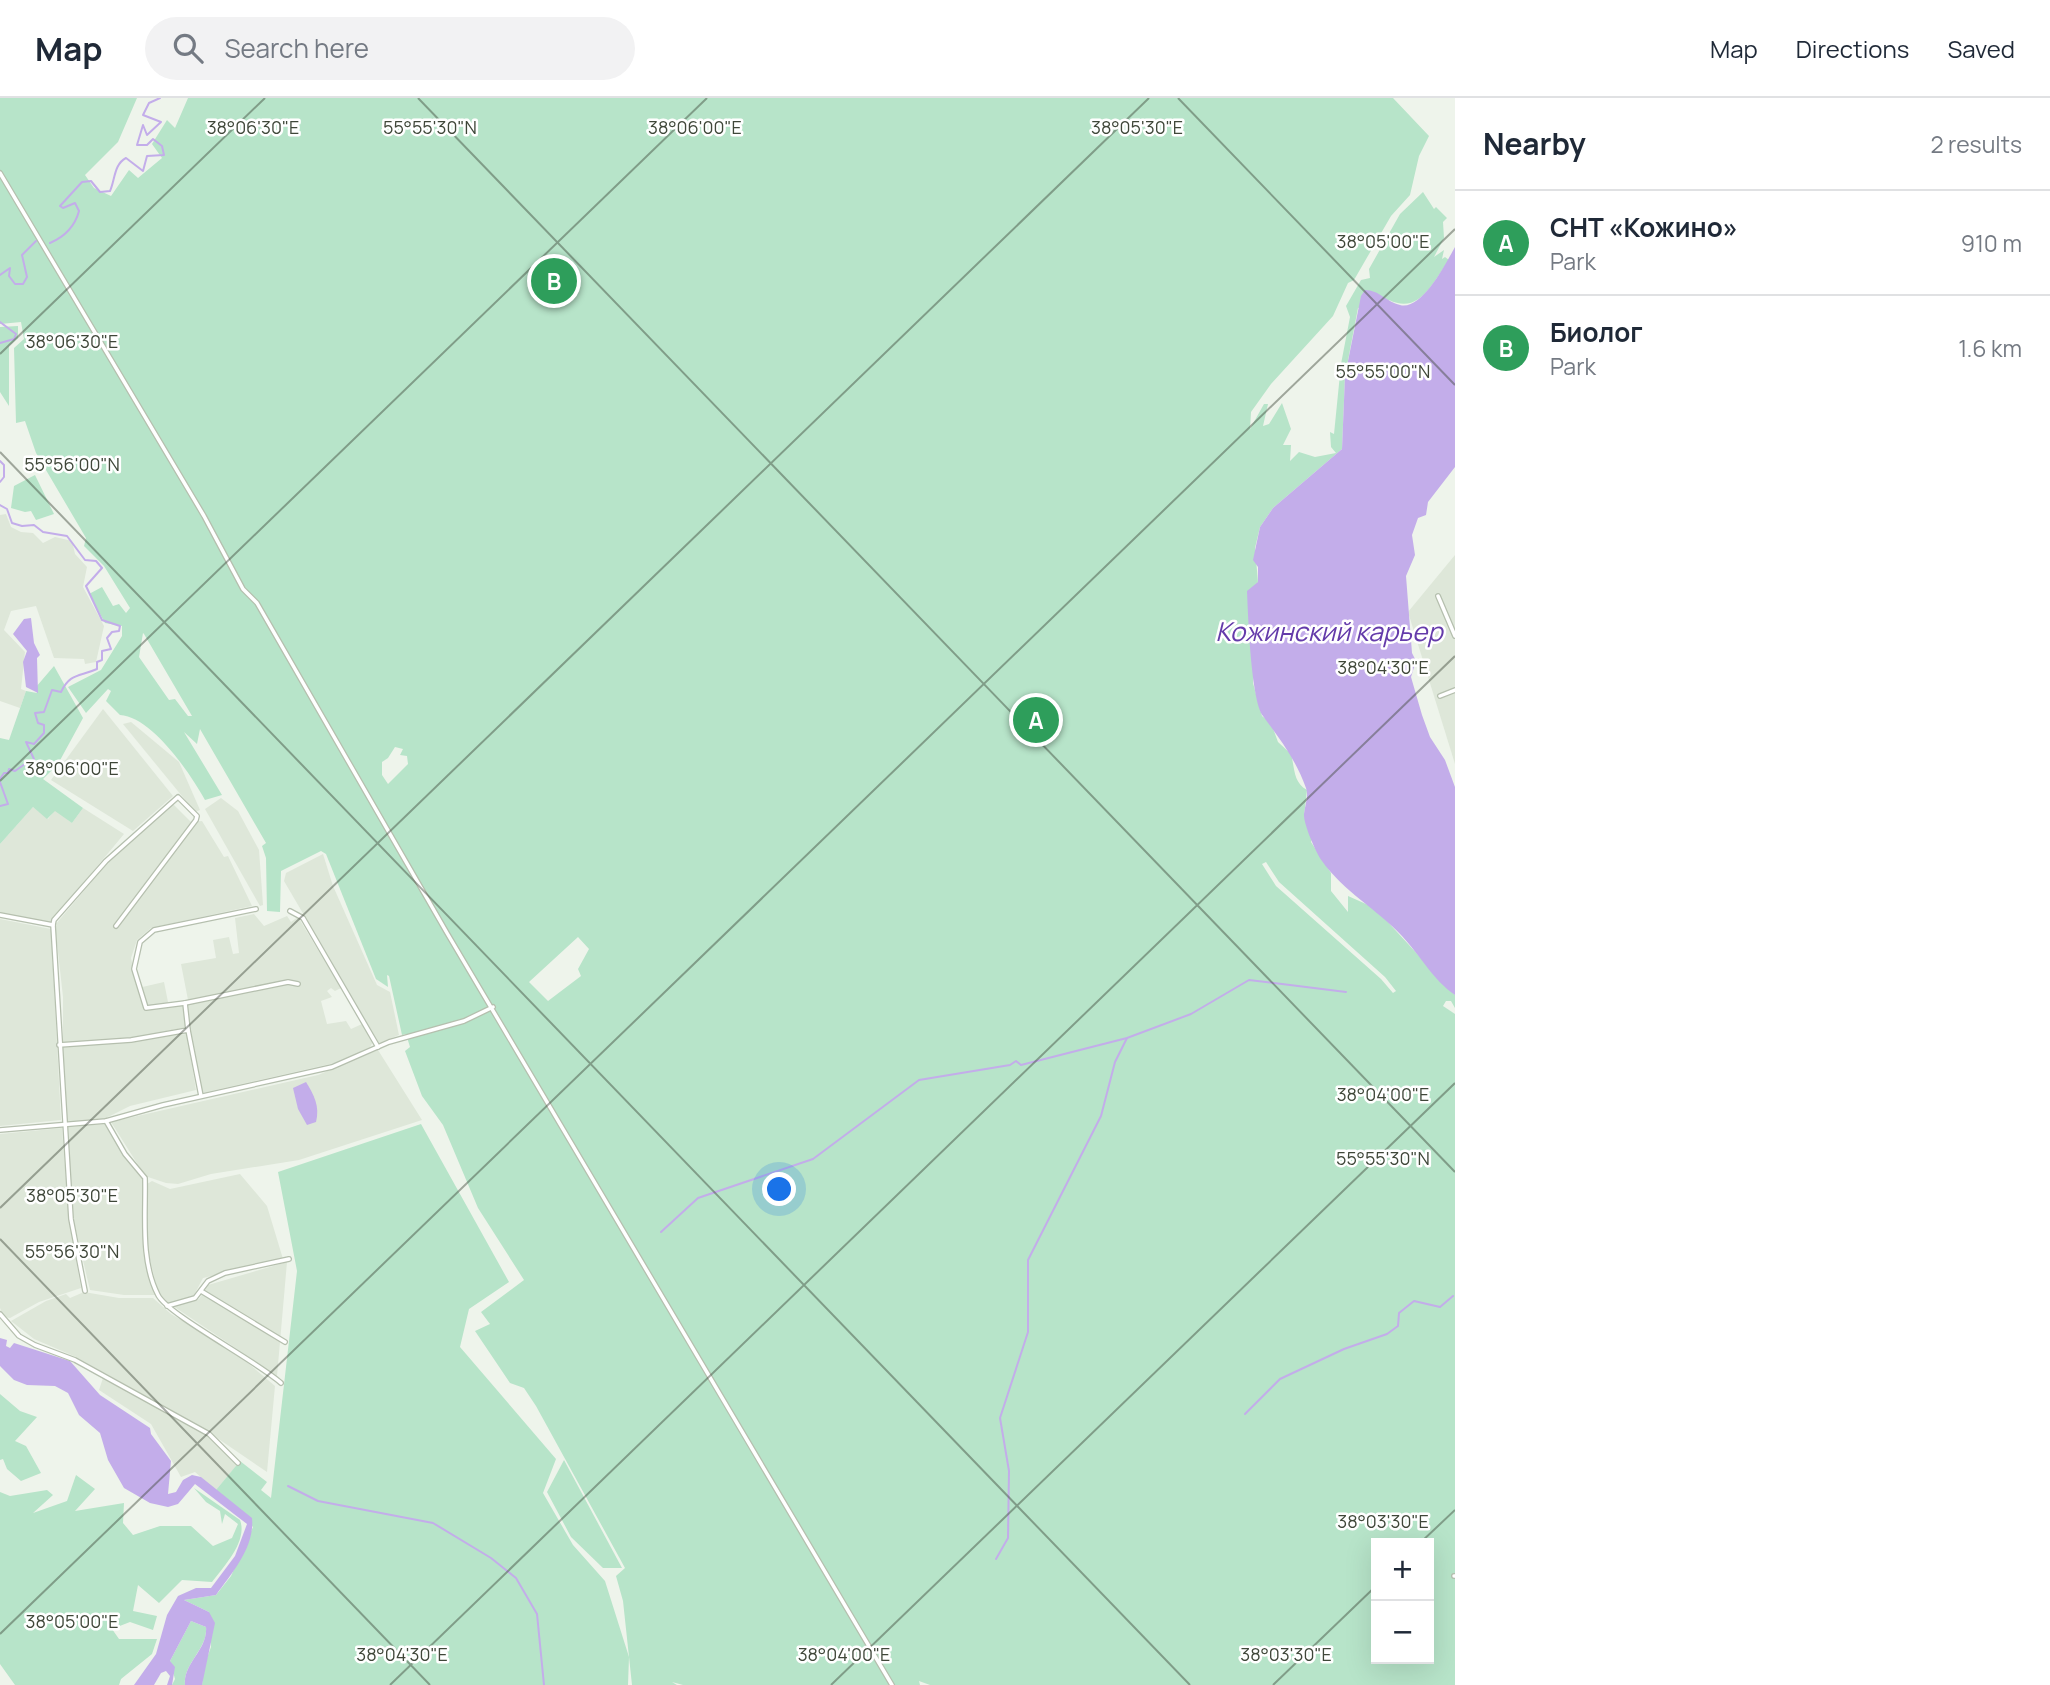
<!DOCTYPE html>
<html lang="en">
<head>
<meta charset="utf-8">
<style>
  body { margin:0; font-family:Manrope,sans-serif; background:#f2f2f3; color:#1f2937 }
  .controls { position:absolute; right:21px; bottom:21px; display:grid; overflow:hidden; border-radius:0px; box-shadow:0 7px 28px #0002 }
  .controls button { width:63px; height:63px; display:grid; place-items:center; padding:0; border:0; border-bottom:2px solid #e0e1e3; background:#fff; color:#1f2937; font:35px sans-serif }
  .you { position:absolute; left:780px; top:1092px; width:24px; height:24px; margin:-18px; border:5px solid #fff; border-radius:50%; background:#1a73e8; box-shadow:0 0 0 10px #1a73e833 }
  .badge { display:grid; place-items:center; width:46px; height:46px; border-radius:50%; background:#707e33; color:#fff; font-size:23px; font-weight:700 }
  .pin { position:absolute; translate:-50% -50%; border:4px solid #fff; box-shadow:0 2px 7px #0006 }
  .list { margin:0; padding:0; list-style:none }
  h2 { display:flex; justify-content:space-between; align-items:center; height:91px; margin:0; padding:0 28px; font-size:30px }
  h2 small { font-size:23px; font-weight:400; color:#747a83 }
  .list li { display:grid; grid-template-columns:46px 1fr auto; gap:21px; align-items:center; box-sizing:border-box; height:105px; padding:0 28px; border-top:2px solid #e0e1e3 }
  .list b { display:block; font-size:26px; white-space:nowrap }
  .list p { margin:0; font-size:23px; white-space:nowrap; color:#747a83 }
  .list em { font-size:23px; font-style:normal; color:#747a83 }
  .icon { flex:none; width:38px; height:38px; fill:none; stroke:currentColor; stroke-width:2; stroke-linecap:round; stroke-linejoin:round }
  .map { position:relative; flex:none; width:1455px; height:1587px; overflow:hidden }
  header { display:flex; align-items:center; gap:42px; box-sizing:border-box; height:98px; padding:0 35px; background:#fff; border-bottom:2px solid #e0e1e3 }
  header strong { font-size:33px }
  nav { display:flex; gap:38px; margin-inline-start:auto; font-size:24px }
  .search { width:490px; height:63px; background:#f2f2f3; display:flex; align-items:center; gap:18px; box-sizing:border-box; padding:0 24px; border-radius:38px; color:#747a83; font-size:26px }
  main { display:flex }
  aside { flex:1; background:#fff }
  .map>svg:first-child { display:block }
  .residential { fill:#dee7d9 }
  .green { fill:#b7e4c9; fill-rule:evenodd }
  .water { fill:#c3adea }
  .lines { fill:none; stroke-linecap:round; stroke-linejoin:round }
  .stream { stroke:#c3adea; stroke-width:2 }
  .minor-casing { stroke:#b5bfae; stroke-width:6 }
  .minor { stroke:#fff; stroke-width:3.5 }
  .ticks { fill:none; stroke:#3f4739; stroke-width:2; stroke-opacity:0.45 }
  .labels { text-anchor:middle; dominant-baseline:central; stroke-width:5; stroke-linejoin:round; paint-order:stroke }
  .water-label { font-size:26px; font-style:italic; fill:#643baa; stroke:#fff }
  .ticks-label { font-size:18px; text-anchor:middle; fill:#3f4739; stroke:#fff; stroke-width:5; stroke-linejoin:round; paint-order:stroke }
</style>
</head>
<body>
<header>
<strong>Map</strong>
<div class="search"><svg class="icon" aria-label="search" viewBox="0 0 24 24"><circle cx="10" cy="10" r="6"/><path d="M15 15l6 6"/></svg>Search here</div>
<nav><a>Map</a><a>Directions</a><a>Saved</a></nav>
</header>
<main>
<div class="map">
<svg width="1455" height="1587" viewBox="0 0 1455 1587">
  <rect width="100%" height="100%" fill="#eef4eb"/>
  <g class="residential">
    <polygon points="6,416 11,429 21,434 33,435 43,445 55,439 72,443 75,456 87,469 83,489 104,528 96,564 85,566 84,561 54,560 36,508 11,513 4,532 25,554 21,591 26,593 20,610 0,603 0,417"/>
    <polygon points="1455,457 1455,666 1408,514"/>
    <polygon points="103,611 173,698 133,733 51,682"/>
    <polygon points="131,624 179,664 200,712 195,714 123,626"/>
    <polygon points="221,700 238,713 259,752 263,807 260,808 205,711"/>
    <polygon points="173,706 191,724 202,723 224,759 228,758 252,808 151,830 137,842 131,860 138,890 164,884 169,909 189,907 181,866 216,860 213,842 229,839 233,856 239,855 235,820 254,816 264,828 287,818 291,824 298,819 341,890 335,893 331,890 327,893 332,899 321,903 327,926 346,923 351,931 362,926 373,944 370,949 339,964 202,995 187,929 127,941 63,945 63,899 55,827 110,762"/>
    <polygon points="33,709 48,721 55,712 72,725 83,710 124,736 50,825 0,815 0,746"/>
    <polygon points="323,756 333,788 377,887 390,894 399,937 379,945 284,783 286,775"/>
    <polygon points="0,821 51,831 61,1022 0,1028"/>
    <polygon points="187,936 196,992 130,1008 104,1021 67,1024 63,949"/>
    <polygon points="378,952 422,1022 299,1062 211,1076 178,1086 166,1085 145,1078 111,1024 318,977"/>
    <polygon points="105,1026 123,1057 142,1078 145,1101 143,1144 156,1197 124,1197 90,1192 73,1120 68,1029"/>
    <polygon points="62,1030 69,1123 81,1190 39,1204 10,1220 4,1219 0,1210 0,1036"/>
    <polygon points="240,1076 267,1108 283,1161 203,1180 192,1201 166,1207 158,1194 147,1150 147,1086 152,1083 170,1091"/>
    <polygon points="287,1164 277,1278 173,1208 199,1201 208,1187"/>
    <polygon points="84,1194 119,1200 153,1200 171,1216 235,1254 275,1288 267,1374 198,1327 76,1259 34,1241 11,1223 46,1203 66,1196 70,1200"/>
    <polygon points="103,1280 197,1331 219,1346 237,1367 216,1392 195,1374 181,1379 151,1326 99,1292"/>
  </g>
  <g class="green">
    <path d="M0 0H137L118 44 85 77 94 90 111 98 129 72 138 80 162 60 152 46 167 22 175 30 188 0H1393L1429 38 1419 58 1410 97 1391 118 1354 182 1348 185 1333 218 1271 286 1251 314 1250 331 1264 306H1268L1263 328 1269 326 1282 305 1291 331 1283 347H1291L1290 363 1299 354 1315 359 1336 355 1331 349 1330 334 1334 336 1341 266 1350 219 1346 208 1361 182 1370 180 1369 171 1400 116 1423 94 1434 111 1436 109 1447 120 1443 124 1444 140 1434 159 1444 152 1442 161 1445 159 1449 162C1433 184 1420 217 1389 202L1358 210 1345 278 1342 351 1273 410 1260 429 1255 450 1258 484 1248 511 1254 572 1253 585 1262 618 1271 625 1278 644 1291 656C1295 671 1293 684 1307 692L1304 718 1313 739 1311 744 1331 775V793L1348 814V798L1375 810 1455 897V910L1451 903H1446L1443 908 1455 916V1587H930L919 1583 920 1587H683L672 1584 677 1587H632L623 1503 616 1478 625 1470 536 1308 524 1290 510 1285 475 1233 490 1226 481 1214 524 1182 478 1110 443 1027 422 998 405 953 410 949 406 936 402 937 389 878 387 877 388 889 376 881 326 756 321 753 281 773 280 814 267 813 266 760 262 748 266 745 200 631 197 646 184 634 222 697 205 702C190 675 152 619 120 617L106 603 111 593 108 591 86 615 68 589 101 572 122 538V528L105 525 89 496 102 489 113 508 119 506 126 515 130 510 104 468 84 448 86 440 36 355 25 323 16 325 14 250 24 241 21 224 0 226ZM143 535 144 536 192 618H188L175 601 169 602 139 559ZM395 649 403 651 400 657 407 658 408 666 388 686 382 677V664L388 660ZM1266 764 1279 784 1385 879 1396 893 1393 895 1381 881 1276 788 1262 766ZM578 839 589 851 578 871 581 878 548 903 529 884ZM1376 1445H1429V1561H1376Z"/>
    <polygon points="18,228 18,240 9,248 9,308 0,294 0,229"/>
    <polygon points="35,377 54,416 36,422 31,413 25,414 11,410 14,388"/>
    <polygon points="54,568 83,620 58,666 43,681 83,710 72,725 55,713 47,721 33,709 0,746 0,640 9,642 26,593 37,595 36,589"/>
    <polygon points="421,1026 509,1184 469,1211 460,1249 556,1361 543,1395 573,1447 605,1483 629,1559 628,1587 202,1587 204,1568 211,1549 209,1514 184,1502 216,1497 231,1478 253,1429 216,1392 240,1363 267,1384 261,1392 271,1400 297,1173 278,1074"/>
    <polygon points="0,1296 20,1313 37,1319 15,1343 26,1348 41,1375 21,1383 7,1371 3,1361 0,1362"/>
    <polygon points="564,1362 622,1470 603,1470 571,1439 547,1394"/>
    <path d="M76 1377 95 1391 75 1413 124 1405 123 1425 133 1437 160 1428H191L213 1448 232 1440 238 1426 225 1416 222 1426 220 1413 206 1404 194 1390 240 1422C248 1443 224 1468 212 1484L182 1482 159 1505 138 1487 133 1513 157 1518 153 1532 130 1524 112 1531 119 1541H157L152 1556 121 1581 119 1587H15L0 1566V1394L10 1398 47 1392 53 1397 33 1415 67 1403Z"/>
    <path d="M191 1523 206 1529C208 1551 183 1565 185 1587H172L175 1581 170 1563Z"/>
  </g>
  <g class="water">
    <path d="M1455 149V369L1428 404 1426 417 1418 420 1412 437 1415 457 1406 478 1412 555 1416 563 1411 579 1422 617 1430 639 1445 662 1455 689V897C1433 882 1420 857 1402 838 1377 811 1344 794 1322 763 1316 755 1303 725 1304 716 1305 707 1309 698 1306 690 1296 662 1280 641 1263 618 1251 602 1248 517 1247 493L1258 484V469L1253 462 1260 429 1273 410 1342 351 1345 278 1361 198 1365 192C1379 192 1387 204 1400 207 1422 213 1446 165 1455 149Z"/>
    <polygon points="31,520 34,545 40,557 37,560 38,595 26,589 23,564 27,553 13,536 24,521"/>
    <path d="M306 984C314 997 320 1008 316 1024L307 1027 298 1011 293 990Z"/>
    <path d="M0 1240 7 1242 6 1248 10 1250 14 1245 70 1263 100 1297 150 1330 151 1336 171 1363 168 1396 176 1394 183 1382 192 1377 201 1379 252 1420C255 1449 232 1475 216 1497L184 1502 209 1514 215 1525 202 1587H185C183 1565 208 1552 206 1529L191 1523 170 1563 175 1569 172 1587H167L170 1578 166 1573 161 1575 154 1587H134L156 1556 167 1517 178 1498 196 1490H211L235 1458 247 1426 195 1386 178 1406 168 1409 150 1405 124 1390 108 1362 100 1335 79 1317 68 1295 55 1288 27 1287 14 1282 0 1268Z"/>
  </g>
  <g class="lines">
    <g class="stream">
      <path d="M50 145C64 139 75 128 79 113L75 105 63 110 60 108 82 84 91 83 100 94 110 93C115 82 114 66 126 60L143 73 147 58 164 57 162 48 153 41 147 47H137L143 27 147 37 161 24 143 17 149 5 160 0"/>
      <polyline points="0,177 10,170 9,178 15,186 23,186 27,179 22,157 36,143"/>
      <polyline points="0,224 16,236 14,241 0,245"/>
      <polyline points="0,363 4,367 4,379 0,384"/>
      <path d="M0 407 7 411 12 425 22 428 34 427 43 434 67 438 85 462 96 463 102 470 86 488 102 522 120 528 119 533 112 534 107 540 111 551 102 553V562L97 564V571C79 579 70 575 61 594L52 592 44 614 35 615 38 625 44 627V635L34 646 26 644 34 661 33 666H25L15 673 9 671 8 675H4L0 681"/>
      <polyline points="0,684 8,706 0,708"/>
      <polyline points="661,1134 698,1100 813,1061 919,982 1010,967 1016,963 1021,967 1127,940 1191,916 1249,882 1346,894"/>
      <polyline points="1245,1316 1280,1281 1344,1251 1387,1236 1398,1228 1399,1215 1414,1203 1440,1209 1453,1198"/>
      <polyline points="288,1388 318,1403 433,1425 491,1460 516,1480 537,1516 544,1587"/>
      <polyline points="996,1461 1008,1440 1009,1373 1000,1320 1028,1234 1028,1162 1101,1018 1115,964 1127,940"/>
    </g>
    <defs>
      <g id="minor">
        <polyline points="0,75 204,418 243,491 257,505 447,835 892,1587"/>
        <polyline points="1438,498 1455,538"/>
        <polyline points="1440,598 1455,592"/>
        <polyline points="290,813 303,820 378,949"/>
        <polyline points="0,817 53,827 54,822 106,763 178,699 197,718 196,722 116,828"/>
        <polyline points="53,827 71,1121 85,1193"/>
        <polyline points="185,905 288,884 298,886"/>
        <polyline points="188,932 185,905 146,910 134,871 140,844 154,832 256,811"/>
        <polyline points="59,947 131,942 188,932 201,998"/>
        <path d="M106 1023 125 1056 145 1080C146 1117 140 1162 158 1197 168 1217 257 1263 281 1285"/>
        <polyline points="0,1032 106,1023 163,1007 332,969 389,944 464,923 493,909"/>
        <polyline points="201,1193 285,1244"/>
        <polyline points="167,1208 195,1200 208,1183 225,1175 289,1161"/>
        <polyline points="0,1216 19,1238 35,1247 75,1262 209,1336 238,1365"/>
        <polyline points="1454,1478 1455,1478"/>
      </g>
    </defs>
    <use href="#minor" class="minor-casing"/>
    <use href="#minor" class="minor"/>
  </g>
  <path class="ticks" d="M418 0 1455 1074M1178 0 1455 287M0 256 265 0M0 354 1190 1587M0 683 707 0M0 1110 1149 0M0 1141 430 1587M1420 1445 1455 1412M0 1536 1455 131M390 1587 1455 558M831 1587 1455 985M1273 1587 1376 1488"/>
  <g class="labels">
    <g class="water-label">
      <text x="1329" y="533">Кожинский карьер</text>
    </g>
  </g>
  <g class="ticks-label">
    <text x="253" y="36">38°06'30"E</text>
    <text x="695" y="36">38°06'00"E</text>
    <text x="1137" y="36">38°05'30"E</text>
    <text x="430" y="36">55°55'30"N</text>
    <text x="1383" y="150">38°05'00"E</text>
    <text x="72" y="250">38°06'30"E</text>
    <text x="1383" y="280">55°55'00"N</text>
    <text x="72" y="373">55°56'00"N</text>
    <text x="1383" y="576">38°04'30"E</text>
    <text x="72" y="677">38°06'00"E</text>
    <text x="1383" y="1003">38°04'00"E</text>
    <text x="1383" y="1067">55°55'30"N</text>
    <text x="72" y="1104">38°05'30"E</text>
    <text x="72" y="1160">55°56'30"N</text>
    <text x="1383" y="1430">38°03'30"E</text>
    <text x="72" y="1530">38°05'00"E</text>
    <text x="402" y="1563">38°04'30"E</text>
    <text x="844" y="1563">38°04'00"E</text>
    <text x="1286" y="1563">38°03'30"E</text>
  </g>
</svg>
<div class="controls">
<button>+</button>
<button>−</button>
</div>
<div class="you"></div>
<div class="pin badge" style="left:1036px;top:622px;background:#2e9e5b">A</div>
<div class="pin badge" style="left:554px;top:183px;background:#2e9e5b">B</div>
</div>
<aside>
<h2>Nearby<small>2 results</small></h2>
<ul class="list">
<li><span class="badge" style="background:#2e9e5b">A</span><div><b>СНТ «Кожино»</b><p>Park</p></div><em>910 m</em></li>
<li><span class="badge" style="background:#2e9e5b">B</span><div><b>Биолог</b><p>Park</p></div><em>1.6 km</em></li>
</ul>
</aside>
</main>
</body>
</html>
